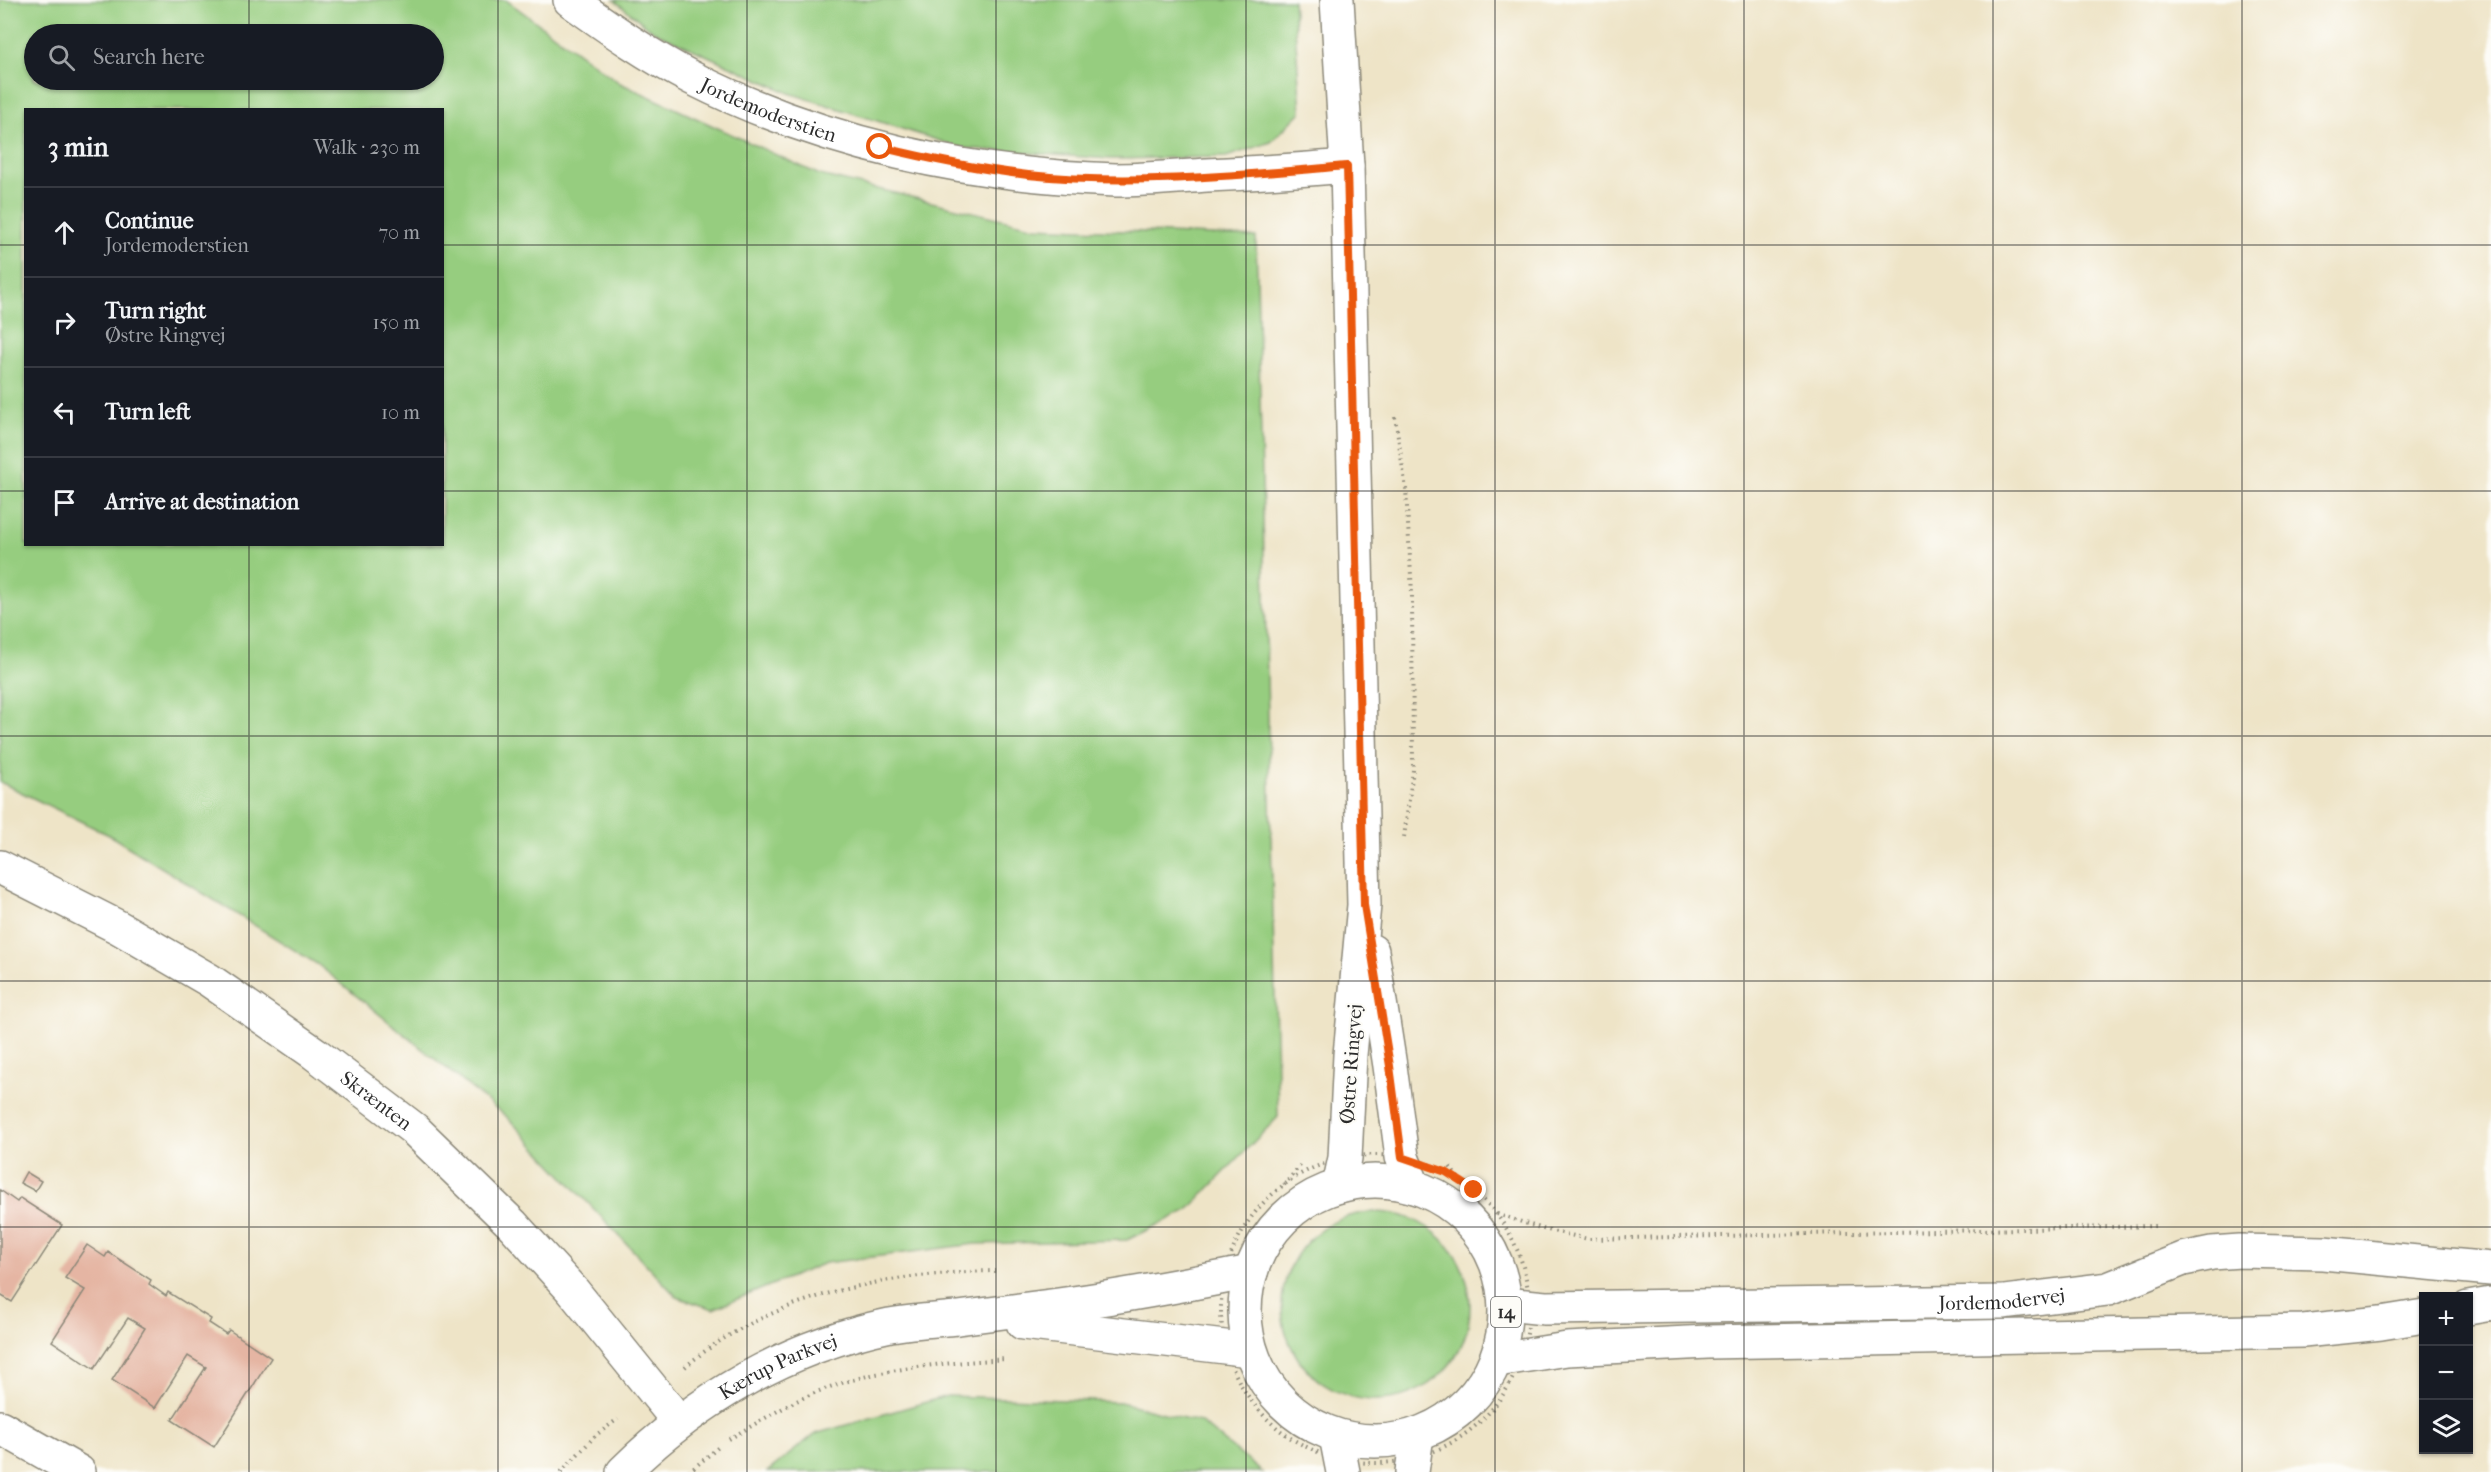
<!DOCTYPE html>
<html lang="en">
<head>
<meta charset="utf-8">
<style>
  body { margin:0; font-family:"IM FELL French Canon",serif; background:#20242c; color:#f1f3f6 }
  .controls { position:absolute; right:18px; bottom:18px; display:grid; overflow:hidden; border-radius:0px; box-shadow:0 2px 4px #0004 }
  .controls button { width:54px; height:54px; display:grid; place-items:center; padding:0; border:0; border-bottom:2px solid #363941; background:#171b24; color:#f1f3f6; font:30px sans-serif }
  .stop { position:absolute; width:18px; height:18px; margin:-14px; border:4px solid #ea580c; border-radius:50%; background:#fff }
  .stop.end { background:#ea580c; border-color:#fff; box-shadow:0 2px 6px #0008 }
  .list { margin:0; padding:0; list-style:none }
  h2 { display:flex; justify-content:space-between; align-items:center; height:78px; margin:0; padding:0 24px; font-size:26px }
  h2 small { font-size:20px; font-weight:400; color:#9ea1a6 }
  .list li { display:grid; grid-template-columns:39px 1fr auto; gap:18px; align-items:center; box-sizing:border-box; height:90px; padding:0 24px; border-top:2px solid #363941 }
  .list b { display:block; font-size:22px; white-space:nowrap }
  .list p { margin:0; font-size:20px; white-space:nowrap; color:#9ea1a6 }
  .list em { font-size:20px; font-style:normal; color:#9ea1a6 }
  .icon { flex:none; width:33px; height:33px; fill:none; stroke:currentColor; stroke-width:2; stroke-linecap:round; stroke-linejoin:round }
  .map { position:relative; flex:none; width:2491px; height:1472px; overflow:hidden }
  .search { position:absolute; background:#171b24; box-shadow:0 2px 4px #0004; left:24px; top:24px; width:420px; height:66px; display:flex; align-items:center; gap:15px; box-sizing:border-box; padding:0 21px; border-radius:33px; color:#9ea1a6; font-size:22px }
  .panel { position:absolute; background:#171b24; box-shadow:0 2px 4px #0004; left:24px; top:108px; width:420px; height:438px; border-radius:0px }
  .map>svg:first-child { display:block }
  .green { fill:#96cd7f; stroke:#607c55; stroke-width:1.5; fill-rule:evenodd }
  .building { fill:#e5b5a3 }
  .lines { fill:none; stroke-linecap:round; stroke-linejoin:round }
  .minor-casing { stroke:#8c8879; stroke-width:36 }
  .major-casing { stroke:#8c8879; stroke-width:36 }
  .path { stroke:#8c8879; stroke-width:4; stroke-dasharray:1.5 4.5; stroke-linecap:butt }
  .minor { stroke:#fff; stroke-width:33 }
  .major { stroke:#fff; stroke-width:33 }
  .route { stroke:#ea580c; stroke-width:8 }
  .grid { fill:none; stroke:#2b2b2b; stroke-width:1.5; stroke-opacity:0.55 }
  .labels { text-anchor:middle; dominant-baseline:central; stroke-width:4.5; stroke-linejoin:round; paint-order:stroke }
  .shield { fill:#fdfcf7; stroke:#6a6a68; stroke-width:1.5 }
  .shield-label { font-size:18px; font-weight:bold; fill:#2b2b2b }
  .street-label { font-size:20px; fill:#2b2b2b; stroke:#fdfcf7 }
</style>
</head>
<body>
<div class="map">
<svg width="2491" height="1472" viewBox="0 0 2491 1472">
  <rect width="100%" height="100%" fill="#fdfcf7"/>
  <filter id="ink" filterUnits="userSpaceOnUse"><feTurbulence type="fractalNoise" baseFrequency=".0167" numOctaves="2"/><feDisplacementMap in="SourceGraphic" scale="12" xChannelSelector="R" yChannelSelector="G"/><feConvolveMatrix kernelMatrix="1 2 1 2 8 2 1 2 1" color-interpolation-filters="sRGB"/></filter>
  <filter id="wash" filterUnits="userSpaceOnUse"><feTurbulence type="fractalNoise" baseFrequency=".008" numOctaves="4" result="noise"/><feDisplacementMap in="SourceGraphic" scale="24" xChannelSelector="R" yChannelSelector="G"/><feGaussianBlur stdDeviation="1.35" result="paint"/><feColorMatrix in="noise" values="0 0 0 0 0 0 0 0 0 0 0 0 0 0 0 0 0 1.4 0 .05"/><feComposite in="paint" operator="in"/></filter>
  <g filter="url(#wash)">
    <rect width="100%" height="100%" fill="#eee4c7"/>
    <g class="green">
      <path d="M0 0H506L620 83 820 175 1035 227 1256 237 1278 1117 1188 1210 1127 1240 975 1244 825 1263 713 1309 677 1297 508 1118 317 964 109 835 0 782ZM434 34V80H34V34ZM26 110H442V544H26Z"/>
      <polygon points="614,0 1293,0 1301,112 1271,142 1226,157 1110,159 962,148 789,93 653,31"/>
      <circle cx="1376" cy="1306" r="94"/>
      <polygon points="947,1396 1120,1402 1200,1422 1262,1472 767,1472 815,1434"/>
    </g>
    <g id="blocks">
      <g class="building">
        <polygon points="26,1172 41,1181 35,1191 20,1183"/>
        <polygon points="0,1190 17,1202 20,1198 62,1225 12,1302 0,1295"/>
        <polygon points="87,1245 105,1257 108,1252 151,1280 149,1284 166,1296 168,1292 211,1319 209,1323 226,1334 229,1330 271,1358 214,1447 172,1420 206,1367 188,1356 155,1408 112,1380 145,1328 128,1318 94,1369 52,1341 85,1290 65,1278"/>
      </g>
    </g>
  </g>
  <g filter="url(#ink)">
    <use href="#blocks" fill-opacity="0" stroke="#8c8879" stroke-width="1.5"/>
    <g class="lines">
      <defs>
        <g id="minor">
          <path id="s1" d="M570 0C609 28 649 56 692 78 822 144 971 176 1116 180 1146 180 1177 177 1207 175 1253 173 1300 170 1347 166"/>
          <path id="s2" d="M0 867 118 927 209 980 314 1053 414 1129 513 1225 573 1291 679 1422"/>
          <path id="s3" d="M1506 1304 1545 1308 2004 1302 2108 1289 2183 1259 2212 1253 2240 1251 2323 1253 2491 1269"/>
          <polyline points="2468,1308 2491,1304"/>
          <polyline points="1023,1323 1250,1350"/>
          <polyline points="1497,1360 1567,1349 1708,1342 2303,1331 2381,1323 2424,1316"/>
          <polyline points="0,1427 79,1472"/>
          <path id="s4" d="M623 1472C697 1399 788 1346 890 1325 913 1321 936 1320 958 1318 991 1314 1025 1309 1058 1305 1122 1297 1187 1284 1251 1272"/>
        </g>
        <g id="major">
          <polyline points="1337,0 1347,166 1364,905 1350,1055 1345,1158 1339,1186"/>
          <polyline points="1372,951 1390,1066 1402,1157 1413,1186"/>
          <circle cx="1375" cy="1311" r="130"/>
          <polyline points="1336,1436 1343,1472"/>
          <polyline points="1412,1472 1417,1435"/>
        </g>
      </defs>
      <use href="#minor" class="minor-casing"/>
      <use href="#major" class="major-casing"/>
      <g class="path">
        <polyline points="1395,417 1406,489 1412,593 1413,770 1404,837"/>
        <circle cx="1375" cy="1309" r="154"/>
        <polyline points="1450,1167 1460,1181"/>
        <polyline points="1284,1185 1303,1162"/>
        <polyline points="1497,1214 1543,1229 1588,1239 2156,1226"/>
        <path d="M685 1367C769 1295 888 1273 995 1271"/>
        <path d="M729 1439C754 1425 779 1409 805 1397 869 1368 937 1364 1006 1359"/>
        <polyline points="561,1472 596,1435 618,1419"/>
        <polyline points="689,1472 721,1445"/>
      </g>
      <use href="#minor" class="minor"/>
      <use href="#major" class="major"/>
    </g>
  </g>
  <g class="lines" filter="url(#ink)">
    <path class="route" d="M880 147C929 159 978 169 1028 175 1133 186 1242 175 1347 166L1364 905 1390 1066 1402 1157 1446 1172 1474 1190"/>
  </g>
  <path class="grid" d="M249 0V34M498 0V1472M747 0V1472M996 0V1472M1246 0V1472M1495 0V1472M1744 0V1472M1993 0V1472M2242 0V1472M249 80V110M0 245H26M442 245H2491M0 491H26M442 491H2491M249 544V1472M0 736H2491M0 981H2491M0 1227H2491"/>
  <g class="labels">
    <rect class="shield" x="1491" y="1297" width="30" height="30" rx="4.5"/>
    <g class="shield-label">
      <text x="1506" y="1312">14</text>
    </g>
    <g class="street-label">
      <text stroke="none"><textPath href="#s1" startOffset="228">Jordemoderstien</textPath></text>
      <text transform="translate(1351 1064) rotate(-86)">Østre Ringvej</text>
      <text stroke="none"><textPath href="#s2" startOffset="444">Skrænten</textPath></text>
      <text stroke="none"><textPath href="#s3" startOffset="496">Jordemodervej</textPath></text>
      <text stroke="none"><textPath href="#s4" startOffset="189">Kærup Parkvej</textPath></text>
    </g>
  </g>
</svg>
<div class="controls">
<button>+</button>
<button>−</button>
<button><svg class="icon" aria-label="layers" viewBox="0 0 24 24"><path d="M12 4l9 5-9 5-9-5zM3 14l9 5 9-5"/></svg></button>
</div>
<div class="stop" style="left:880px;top:147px"></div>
<div class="stop end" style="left:1474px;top:1190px"></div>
<div class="search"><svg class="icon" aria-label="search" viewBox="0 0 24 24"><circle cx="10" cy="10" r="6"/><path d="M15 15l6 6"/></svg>Search here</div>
<section class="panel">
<h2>3 min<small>Walk · 230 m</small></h2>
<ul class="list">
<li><svg class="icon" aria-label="ahead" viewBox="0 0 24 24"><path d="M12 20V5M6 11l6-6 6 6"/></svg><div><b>Continue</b><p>Jordemoderstien</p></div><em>70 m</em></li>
<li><svg class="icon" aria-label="right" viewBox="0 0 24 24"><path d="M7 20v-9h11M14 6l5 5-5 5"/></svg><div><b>Turn right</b><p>Østre Ringvej</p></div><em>150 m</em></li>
<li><svg class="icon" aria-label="left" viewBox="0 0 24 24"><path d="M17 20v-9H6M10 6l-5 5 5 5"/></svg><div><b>Turn left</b></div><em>10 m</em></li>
<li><svg class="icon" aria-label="arrive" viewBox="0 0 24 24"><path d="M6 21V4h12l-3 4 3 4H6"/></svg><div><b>Arrive at destination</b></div></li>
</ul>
</section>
</div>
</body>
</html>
